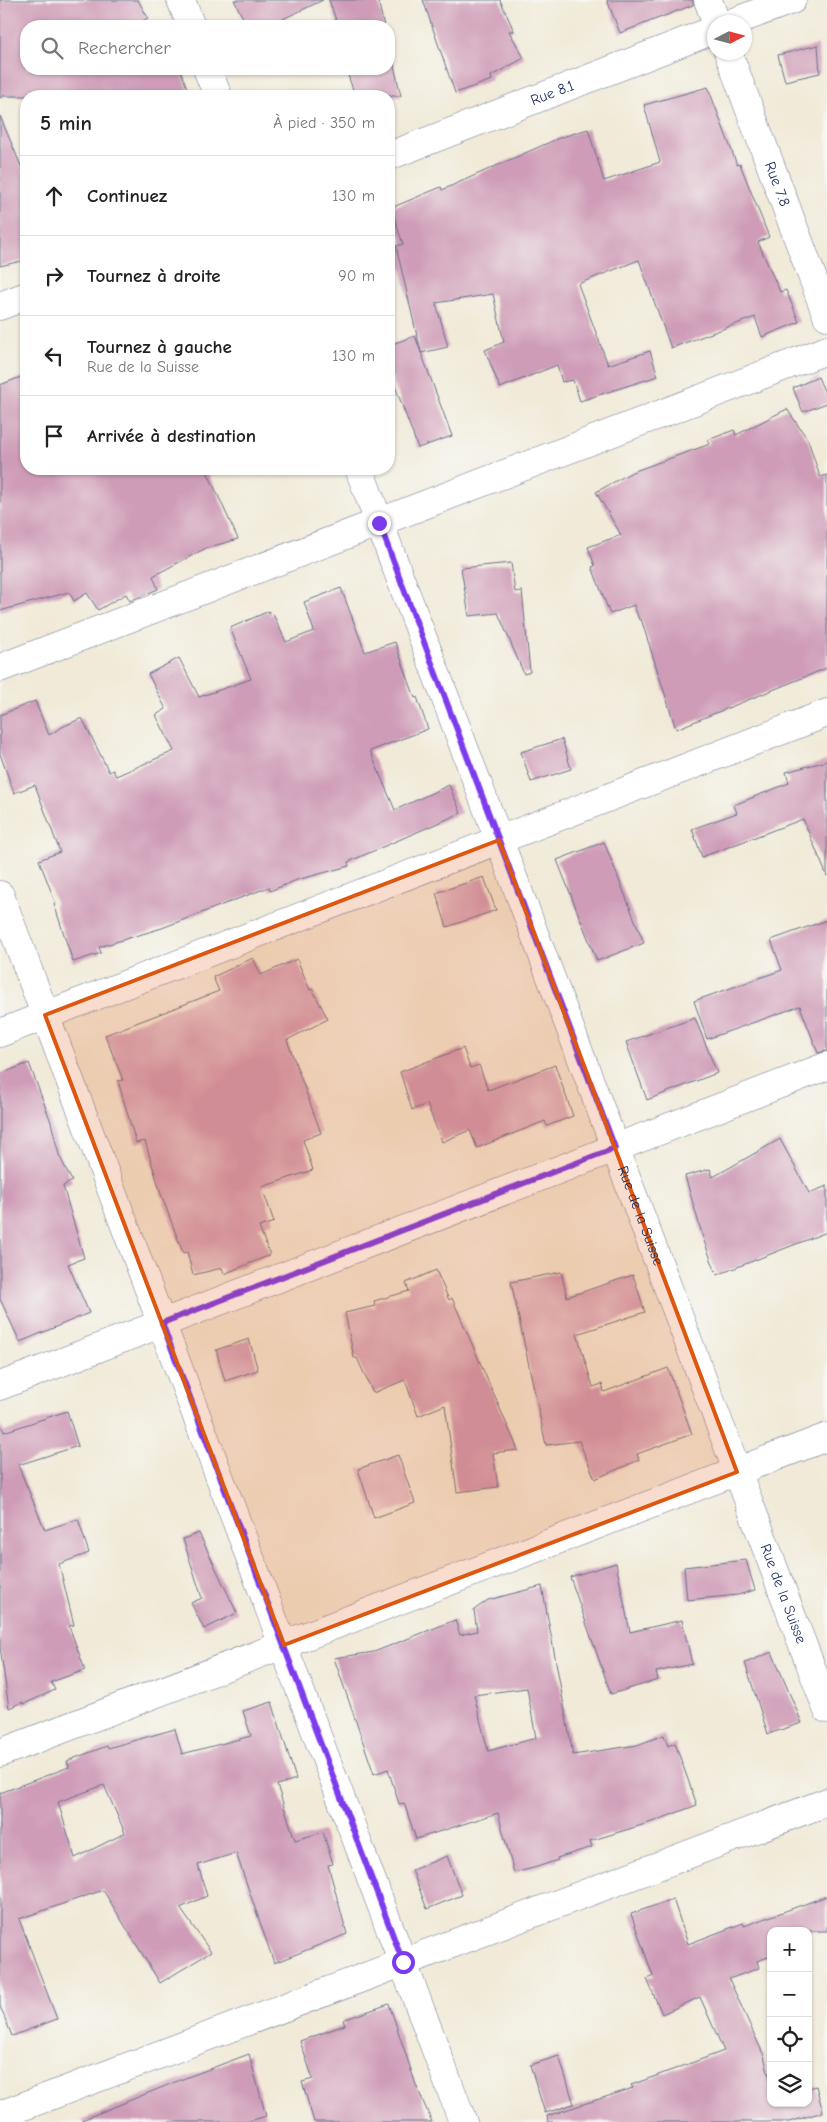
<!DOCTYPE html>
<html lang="fr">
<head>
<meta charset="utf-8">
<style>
  body { margin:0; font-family:"Comic Neue",sans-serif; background:#f2f2f2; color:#222 }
  .controls { position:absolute; right:15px; bottom:15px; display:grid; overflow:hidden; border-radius:10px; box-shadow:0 1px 4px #0004 }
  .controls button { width:45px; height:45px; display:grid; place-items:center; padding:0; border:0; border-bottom:1px solid #e0e0e0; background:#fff; color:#222; font:25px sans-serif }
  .compass { position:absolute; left:707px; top:15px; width:45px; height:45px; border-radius:50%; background:#fff; box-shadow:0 1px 4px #0004; rotate:84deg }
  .stop { position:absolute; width:15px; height:15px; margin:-11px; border:4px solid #7c3aed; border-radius:50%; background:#fff }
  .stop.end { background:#7c3aed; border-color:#fff; box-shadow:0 1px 5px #0008 }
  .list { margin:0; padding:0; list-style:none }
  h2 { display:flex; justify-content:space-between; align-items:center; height:65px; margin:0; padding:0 20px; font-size:21px }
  h2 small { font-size:16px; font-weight:400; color:#767676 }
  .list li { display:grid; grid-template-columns:32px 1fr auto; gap:15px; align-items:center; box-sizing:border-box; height:80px; padding:0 20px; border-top:1px solid #e0e0e0 }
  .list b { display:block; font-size:19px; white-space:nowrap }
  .list p { margin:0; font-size:16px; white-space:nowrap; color:#767676 }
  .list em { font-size:16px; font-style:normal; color:#767676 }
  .icon { flex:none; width:28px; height:28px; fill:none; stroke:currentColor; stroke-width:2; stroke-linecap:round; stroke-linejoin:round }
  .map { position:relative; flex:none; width:827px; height:2122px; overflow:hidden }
  .search { position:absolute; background:#fff; box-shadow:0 1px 4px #0004; left:20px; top:20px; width:375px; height:55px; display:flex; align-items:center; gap:12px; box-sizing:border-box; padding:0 18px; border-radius:20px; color:#767676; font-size:19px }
  .panel { position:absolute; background:#fff; box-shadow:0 1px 4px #0004; left:20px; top:90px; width:375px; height:385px; border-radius:20px }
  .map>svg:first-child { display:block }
  .building { fill:#cf9cb7; fill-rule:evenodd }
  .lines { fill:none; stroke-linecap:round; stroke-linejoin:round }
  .minor-casing { stroke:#667089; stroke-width:29 }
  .minor { stroke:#fff; stroke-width:28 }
  .route { stroke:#7c3aed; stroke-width:6 }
  .marked { fill:#de5710; fill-opacity:0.2; stroke:#de5710; stroke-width:4; stroke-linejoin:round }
  .labels { text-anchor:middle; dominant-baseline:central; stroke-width:4; stroke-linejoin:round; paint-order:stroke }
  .street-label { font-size:15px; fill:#1b2f5e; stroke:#f6f6f2 }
</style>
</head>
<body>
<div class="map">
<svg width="827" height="2122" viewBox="0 0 827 2122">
  <rect width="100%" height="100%" fill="#f6f6f2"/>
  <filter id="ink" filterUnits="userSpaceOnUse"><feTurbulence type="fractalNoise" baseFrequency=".02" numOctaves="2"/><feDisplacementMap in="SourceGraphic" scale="10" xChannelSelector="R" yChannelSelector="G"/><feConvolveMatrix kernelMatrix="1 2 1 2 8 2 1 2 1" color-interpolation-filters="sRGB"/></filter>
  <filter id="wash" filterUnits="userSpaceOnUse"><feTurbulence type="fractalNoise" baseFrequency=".0096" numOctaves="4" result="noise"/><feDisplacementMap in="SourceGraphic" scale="20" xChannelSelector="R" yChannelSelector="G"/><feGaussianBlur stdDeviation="1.12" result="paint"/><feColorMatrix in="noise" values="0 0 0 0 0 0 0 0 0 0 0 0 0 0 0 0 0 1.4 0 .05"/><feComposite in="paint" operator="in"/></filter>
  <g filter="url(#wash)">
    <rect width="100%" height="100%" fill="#f1ead8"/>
    <g id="blocks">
      <g class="building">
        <polygon points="0,0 138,0 148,18 133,26 26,26 26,69 180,69 190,96 3,96 0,98"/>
        <polygon points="234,0 323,0 268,26 247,26"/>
        <polygon points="329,0 378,0 384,26 338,26"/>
        <polygon points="423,0 500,0 514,31 509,31 524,58 491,76 492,80 455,93"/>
        <polygon points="607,0 693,0 693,5 620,33"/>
        <polygon points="389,44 401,96 355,96 346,69 389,69"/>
        <polygon points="818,45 820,73 785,81 778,55"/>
        <polygon points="708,87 737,165 740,164 769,237 758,242 780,292 786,290 799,322 762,337 755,317 671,348 639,260 578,284 608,365 650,351 658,376 580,401 573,380 562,382 557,365 500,388 485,350 504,342 493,294 436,303 448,347 421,353 396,246 403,244 391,208 441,187 442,190 559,138 588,129 604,181 660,162 644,105"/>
        <polygon points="0,116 26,178 26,260 0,266"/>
        <polygon points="415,336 452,436 418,448 389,370 389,345"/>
        <polygon points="26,375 26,469 206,469 238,539 206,548 153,576 158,589 130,601 126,594 98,610 87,593 74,601 69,592 0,611 0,385"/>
        <polygon points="818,377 827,398 827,403 803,412 793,388"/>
        <polygon points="787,409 808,440 820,477 827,475 827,668 676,729 641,619 639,620 634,605 610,614 592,567 595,566 588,547 621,535 596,492 632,472 710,444 708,440 734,430 736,435"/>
        <polygon points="511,563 515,592 522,591 530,672 524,674 498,613 469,616 461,568"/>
        <polygon points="341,588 365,652 395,642 415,698 417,697 428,729 370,751 395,810 449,785 461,813 348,862 349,866 297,880 270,891 269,887 162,928 99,947 101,953 73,962 54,904 56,904 39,860 60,852 35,785 14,793 0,754 0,715 35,701 49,735 64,726 82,718 109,772 113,770 116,776 174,751 156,715 166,709 148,674 179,658 199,697 251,679 230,628 269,611 270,615 273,614 286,642 314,631 304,602"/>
        <polygon points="562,739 571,769 531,782 521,752"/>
        <polygon points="827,761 827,876 803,819 702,857 692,829 737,813 734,805 789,783 786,772"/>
        <polygon points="604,842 644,943 597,961 557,860"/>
        <polygon points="484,877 496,910 447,927 436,893"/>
        <polygon points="827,920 827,1051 818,1053 800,1006 707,1039 694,1001 782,970 771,940"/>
        <polygon points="253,958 261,975 297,959 310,990 312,989 328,1019 287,1040 321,1133 303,1140 313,1170 262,1187 274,1222 259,1227 270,1255 224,1274 222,1268 193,1275 187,1252 183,1253 161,1194 145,1141 136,1143 118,1081 123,1080 105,1035 219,991 213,977"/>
        <polygon points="695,1018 717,1073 647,1100 626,1042"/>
        <polygon points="463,1048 470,1068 479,1065 488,1090 555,1065 573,1116 547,1126 545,1121 477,1148 470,1130 442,1142 427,1104 412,1110 400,1072"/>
        <polygon points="29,1063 51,1122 59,1155 72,1181 63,1186 84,1258 68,1264 89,1313 20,1342 0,1299 0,1074"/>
        <polygon points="780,1139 809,1193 827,1186 827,1232 717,1275 704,1241 685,1176 710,1169 713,1177"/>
        <polygon points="436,1270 449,1300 452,1298 518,1450 493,1453 498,1487 457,1492 445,1405 418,1416 405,1380 373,1393 357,1358 354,1358 345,1313 375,1306 374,1301 409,1291 406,1283"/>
        <polygon points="561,1272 567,1297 633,1275 645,1312 577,1334 593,1387 602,1384 604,1392 668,1368 692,1434 637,1454 639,1460 595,1479 579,1441 546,1445 511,1282"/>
        <polygon points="249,1339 258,1370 225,1381 216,1350"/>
        <polygon points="67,1411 78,1446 18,1465 45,1530 78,1519 89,1553 59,1564 74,1625 69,1626 85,1670 51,1682 55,1690 24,1704 23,1702 9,1708 0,1647 0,1423 4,1432"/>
        <polygon points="398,1455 415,1503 374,1518 358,1469"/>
        <polygon points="199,1533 237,1613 204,1629 191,1603 202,1598 183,1539"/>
        <polygon points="746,1560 755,1590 738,1595 687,1600 684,1567"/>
        <polygon points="616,1563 630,1632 682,1620 692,1664 656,1672 658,1680 611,1694 570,1577"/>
        <path d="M542 1586 573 1755 637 1745 664 1735 668 1746 675 1743 697 1805 655 1821 590 1841 592 1847 557 1858 558 1860 537 1867 514 1873 498 1813 416 1839 404 1803 399 1804 388 1769 374 1774 334 1658 374 1652 455 1620 460 1635 477 1631 474 1610 488 1600ZM527 1688 536 1738 488 1751 474 1695Z"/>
        <polygon points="772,1652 802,1723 768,1734 745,1663"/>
        <path d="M272 1702 296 1779 277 1785 295 1840 323 1832 333 1864 328 1865 347 1934 274 1963 236 1853 198 1865 207 1896 180 1908 211 1952 160 1983 103 1890 19 1919 57 2019 12 2036 0 2006V1793L69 1767 67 1761 107 1746 108 1748 175 1729 182 1754 251 1736 243 1711ZM104 1785 125 1833 75 1858 58 1802Z"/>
        <polygon points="447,1856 462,1895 427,1909 412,1870"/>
        <polygon points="827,1896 827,1931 771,1931 771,1956 757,1961 759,1968 729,1979 764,2056 771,2083 771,2103 808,2103 808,2088 816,2086 823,2112 789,2122 548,2122 547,2116 633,2088 631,2085 724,2051 700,1997 662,2014 647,1979 653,1976 631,1914 673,1899 688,1944 743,1923 744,1926"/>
        <polygon points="389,2004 416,2085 432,2122 314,2122 302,2082 313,2079 300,2041 345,2025 343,2020"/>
        <polygon points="249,2054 266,2116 247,2122 82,2122 82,2120 180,2080"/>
        <polygon points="559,2056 574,2104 545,2113 530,2065"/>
      </g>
    </g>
  </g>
  <g filter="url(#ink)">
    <use href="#blocks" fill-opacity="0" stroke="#667089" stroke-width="1"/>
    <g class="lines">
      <defs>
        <g id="minor">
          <polyline points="181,0 191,26"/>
          <polyline points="708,0 716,22"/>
          <polyline points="733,22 792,0"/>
          <path id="s1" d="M728 52 827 316"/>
          <polyline points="207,69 218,96"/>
          <path id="s2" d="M389 156 714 30"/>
          <polyline points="0,306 26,296"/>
          <path id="s3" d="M359 469 827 1709"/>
          <polyline points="0,668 827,350"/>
          <polyline points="0,895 463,2122"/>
          <polyline points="0,1033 827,713"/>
          <polyline points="0,1386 827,1066"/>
          <polyline points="0,1753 827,1437"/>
          <polyline points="0,2115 827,1802"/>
        </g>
      </defs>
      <use href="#minor" class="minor-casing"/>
      <use href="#minor" class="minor"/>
    </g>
  </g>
  <g class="lines" filter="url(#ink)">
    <polyline class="route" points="379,523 615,1148 162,1323 403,1962"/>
  </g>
  <path class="marked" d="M499 840 737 1472 284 1645 45 1015Z"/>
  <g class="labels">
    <g class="street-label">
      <text stroke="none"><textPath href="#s2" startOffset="175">Rue 8.1</textPath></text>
      <text stroke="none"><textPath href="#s1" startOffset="141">Rue 7.8</textPath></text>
      <text stroke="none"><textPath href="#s3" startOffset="798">Rue de la Suisse</textPath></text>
      <text stroke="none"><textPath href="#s3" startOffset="1202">Rue de la Suisse</textPath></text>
    </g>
  </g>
</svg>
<div class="controls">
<button>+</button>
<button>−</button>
<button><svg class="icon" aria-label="locate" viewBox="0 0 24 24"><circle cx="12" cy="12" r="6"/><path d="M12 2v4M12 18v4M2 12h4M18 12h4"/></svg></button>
<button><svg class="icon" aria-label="layers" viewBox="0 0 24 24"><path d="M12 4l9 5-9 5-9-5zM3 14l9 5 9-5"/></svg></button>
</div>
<svg class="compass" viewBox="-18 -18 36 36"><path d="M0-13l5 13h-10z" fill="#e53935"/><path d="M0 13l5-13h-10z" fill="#767676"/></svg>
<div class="stop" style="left:403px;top:1962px"></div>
<div class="stop end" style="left:379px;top:523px"></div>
<div class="search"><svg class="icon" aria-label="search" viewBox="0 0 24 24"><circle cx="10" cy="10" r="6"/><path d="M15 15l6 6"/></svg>Rechercher</div>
<section class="panel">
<h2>5 min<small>À pied · 350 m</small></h2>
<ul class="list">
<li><svg class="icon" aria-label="ahead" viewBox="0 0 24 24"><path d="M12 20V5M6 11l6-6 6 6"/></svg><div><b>Continuez</b></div><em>130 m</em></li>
<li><svg class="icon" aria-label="right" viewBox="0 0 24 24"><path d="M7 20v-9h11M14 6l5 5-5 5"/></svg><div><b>Tournez à droite</b></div><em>90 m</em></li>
<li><svg class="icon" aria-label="left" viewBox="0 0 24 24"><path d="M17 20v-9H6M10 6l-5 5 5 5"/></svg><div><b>Tournez à gauche</b><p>Rue de la Suisse</p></div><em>130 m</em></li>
<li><svg class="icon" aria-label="arrive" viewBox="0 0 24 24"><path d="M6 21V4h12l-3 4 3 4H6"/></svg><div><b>Arrivée à destination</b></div></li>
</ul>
</section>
</div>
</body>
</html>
